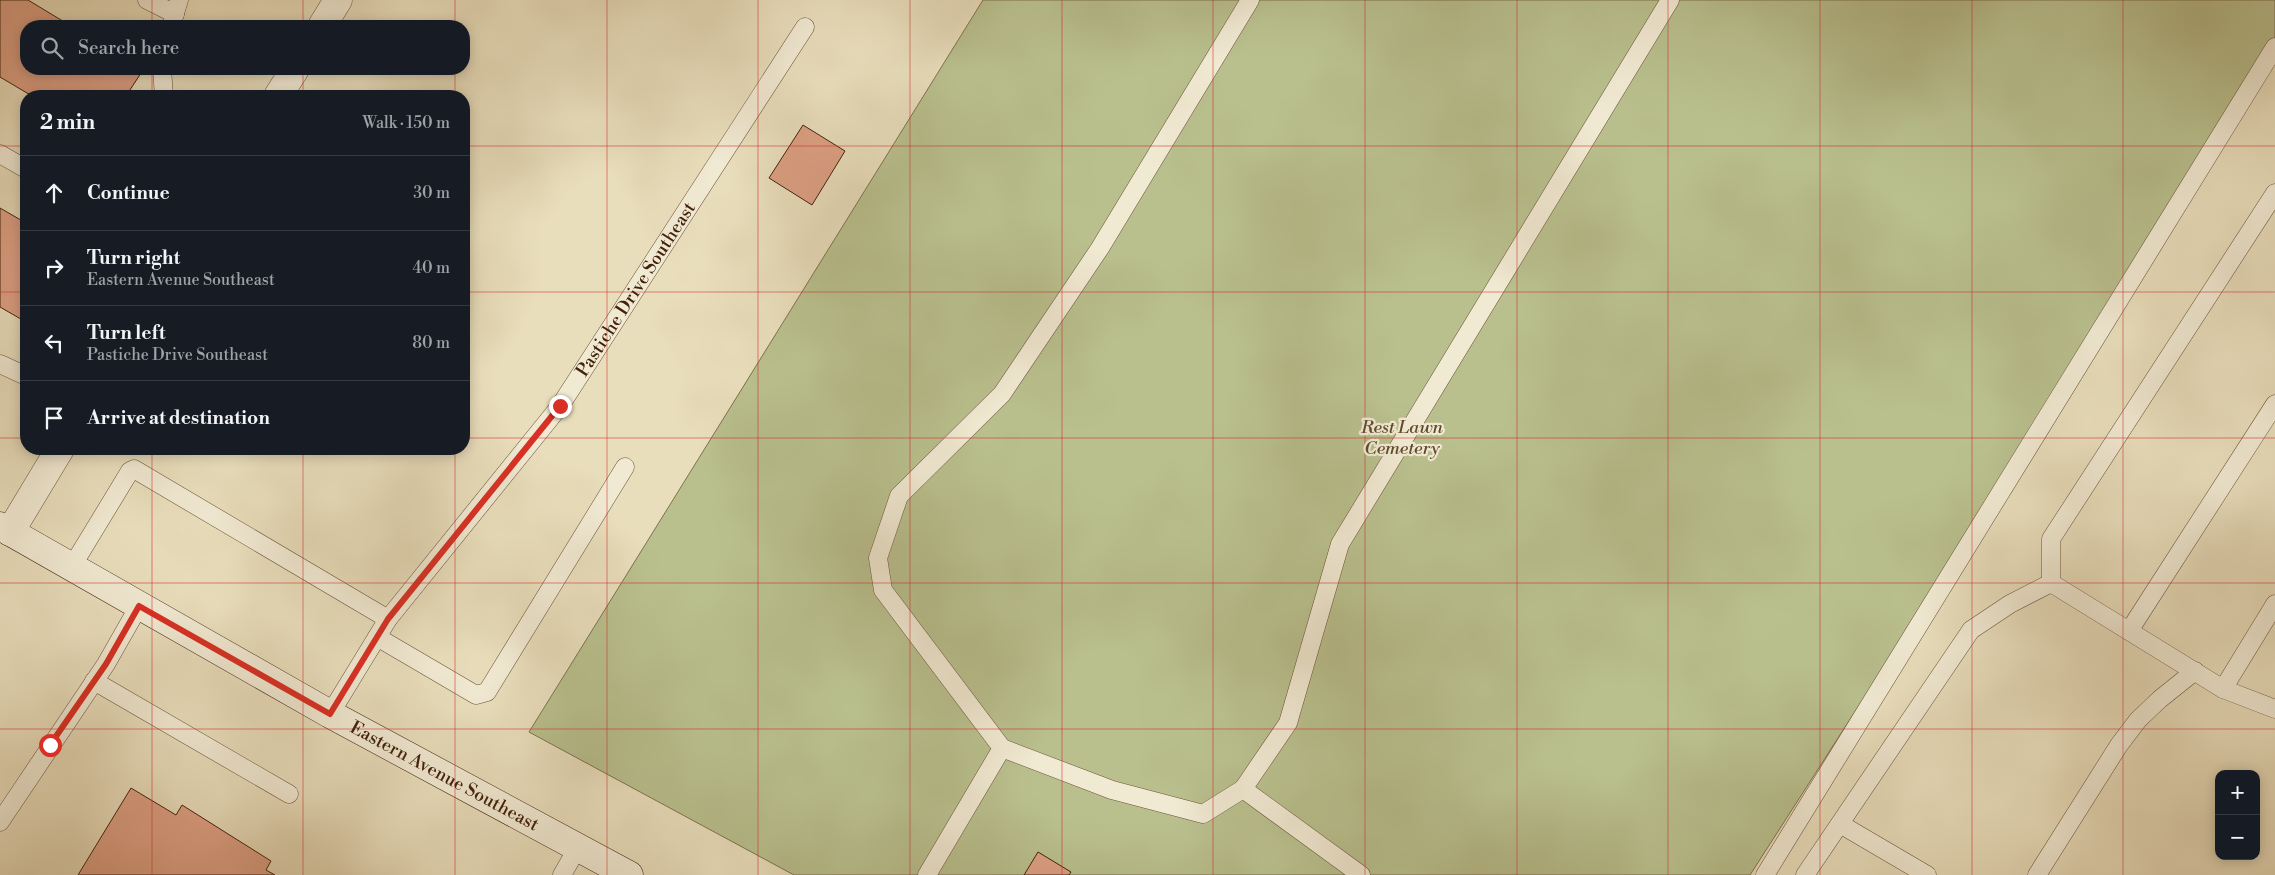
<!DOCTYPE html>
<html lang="en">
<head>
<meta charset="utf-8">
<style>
  body { margin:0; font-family:"Libre Bodoni",serif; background:#242831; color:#f1f3f6 }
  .controls { position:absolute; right:15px; bottom:15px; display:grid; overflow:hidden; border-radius:10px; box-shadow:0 2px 12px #0003 }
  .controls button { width:45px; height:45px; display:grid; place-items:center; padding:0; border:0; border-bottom:1px solid #363941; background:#171b24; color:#f1f3f6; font:25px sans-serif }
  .stop { position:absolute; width:15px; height:15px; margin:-11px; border:4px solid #d93025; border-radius:50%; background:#fff }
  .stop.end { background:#d93025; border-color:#fff; box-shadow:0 1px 5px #0008 }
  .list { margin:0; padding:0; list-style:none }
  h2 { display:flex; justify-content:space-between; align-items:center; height:65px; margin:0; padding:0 20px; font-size:21px }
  h2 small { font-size:16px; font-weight:400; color:#9ea1a6 }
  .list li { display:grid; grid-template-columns:32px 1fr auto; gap:15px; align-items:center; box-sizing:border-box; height:75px; padding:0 20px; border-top:1px solid #363941 }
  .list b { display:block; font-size:19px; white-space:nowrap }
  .list p { margin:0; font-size:16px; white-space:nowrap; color:#9ea1a6 }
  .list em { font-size:16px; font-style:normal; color:#9ea1a6 }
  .icon { flex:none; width:28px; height:28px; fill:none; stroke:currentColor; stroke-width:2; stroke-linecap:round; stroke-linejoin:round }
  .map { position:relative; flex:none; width:2275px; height:875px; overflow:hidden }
  .search { position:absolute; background:#171b24; box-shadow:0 2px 12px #0003; left:20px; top:20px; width:450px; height:55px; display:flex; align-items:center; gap:12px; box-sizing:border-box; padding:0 18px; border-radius:20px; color:#9ea1a6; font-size:19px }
  .panel { position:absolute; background:#171b24; box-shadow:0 2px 12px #0003; left:20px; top:90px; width:450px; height:365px; border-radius:20px }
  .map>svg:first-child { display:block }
  .green { fill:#b9c08e; stroke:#7e714e }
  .building { fill:#dda084; stroke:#43220d }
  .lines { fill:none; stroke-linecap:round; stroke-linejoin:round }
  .lane-casing { stroke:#6c5139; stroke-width:19 }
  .street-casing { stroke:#6c5139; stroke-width:29 }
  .secondary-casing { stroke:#43220d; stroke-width:29 }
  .lane { stroke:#f1ead3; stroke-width:18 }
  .street { stroke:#f1ead3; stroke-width:28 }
  .secondary { stroke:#f1ead3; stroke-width:28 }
  .route { stroke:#d93025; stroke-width:6 }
  .grid { fill:none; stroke:#d62828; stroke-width:1; stroke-opacity:0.55 }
  .labels { text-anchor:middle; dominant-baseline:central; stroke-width:4.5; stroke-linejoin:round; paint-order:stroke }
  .street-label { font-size:18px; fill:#43220d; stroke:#f1ead3 }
  .park-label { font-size:18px; font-style:italic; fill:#604a2d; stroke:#f1ead3 }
</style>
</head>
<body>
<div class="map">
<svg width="2275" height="875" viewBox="0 0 2275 875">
  <rect width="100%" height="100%" fill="#e9debc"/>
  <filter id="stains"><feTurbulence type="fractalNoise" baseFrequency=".004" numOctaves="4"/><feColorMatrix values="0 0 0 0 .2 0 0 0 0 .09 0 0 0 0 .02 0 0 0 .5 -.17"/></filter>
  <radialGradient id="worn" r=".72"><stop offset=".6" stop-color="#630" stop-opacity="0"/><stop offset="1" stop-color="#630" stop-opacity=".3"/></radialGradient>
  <polygon class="green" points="983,0 2275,0 2275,58 1750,875 794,875 529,732"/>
  <g class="building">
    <polygon points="0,0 28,0 71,26 26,26 26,69 141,69 143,70 126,96 32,96 0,77"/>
    <polygon points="803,125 845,151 812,205 769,178"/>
    <polygon points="0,208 26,223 26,322 0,307"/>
    <polygon points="131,788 176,815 182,805 271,861 266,870 275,875 78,875"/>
    <polygon points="1038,852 1071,872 1069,875 1024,875"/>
  </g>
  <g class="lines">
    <defs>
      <g id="lane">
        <polyline points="147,0 175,14"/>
        <polyline points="1250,0 1100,248 1002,394 899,496 878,558 883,590 1002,748 1112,790 1203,814 1243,789 1361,875"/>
        <polyline points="171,26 179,0"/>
        <polyline points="162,69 164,96"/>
        <polyline points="0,154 26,169"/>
        <polyline points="2275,193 2051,539 2051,583 2223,689 2275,709"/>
        <polyline points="0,364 26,376"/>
        <polyline points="71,568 130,471 134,469 388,619"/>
        <polyline points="2129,631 2275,404"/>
        <polyline points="377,637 476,695 487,692 625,467"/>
        <polyline points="94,681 289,794"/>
        <polyline points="2223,689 2275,604"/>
        <path id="s1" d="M330 714 388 619 560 406 805 27"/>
        <polyline points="1243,789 1288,723 1340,544 1670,0"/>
        <polyline points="0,822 106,664 139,606"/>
        <polyline points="1840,824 1927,875"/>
        <polyline points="562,875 578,847"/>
        <polyline points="927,875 1002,748"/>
        <polyline points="1765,875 2275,47"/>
        <polyline points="1805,875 1971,630 2010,604 2051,583"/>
        <polyline points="2037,875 2119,745 2138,720 2160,699 2195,671"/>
      </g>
      <g id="street">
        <polyline points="322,26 338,0"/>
        <polyline points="278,96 295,69"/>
        <polyline points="10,532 60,449"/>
      </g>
      <g id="secondary">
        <path id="s2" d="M0 526 330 714 629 875"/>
      </g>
    </defs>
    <use href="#lane" class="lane-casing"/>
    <use href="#street" class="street-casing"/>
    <use href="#secondary" class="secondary-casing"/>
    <use href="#lane" class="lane"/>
    <use href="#street" class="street"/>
    <use href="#secondary" class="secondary"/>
  </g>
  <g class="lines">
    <polyline class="route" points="50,745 106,664 139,606 330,714 388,619 560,406"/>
  </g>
  <path class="grid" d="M152 0V26M303 0V26M455 0V26M607 0V875M758 0V875M910 0V875M1062 0V875M1213 0V875M1365 0V875M1517 0V875M1668 0V875M1820 0V875M1972 0V875M2123 0V875M152 69V96M303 69V96M455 69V96M0 146H26M464 146H2275M0 292H26M464 292H2275M0 438H26M464 438H2275M152 449V875M303 449V875M455 449V875M0 583H2275M0 729H2275"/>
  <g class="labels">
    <g class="street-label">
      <text stroke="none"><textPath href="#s1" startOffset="524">Pastiche Drive Southeast</textPath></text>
      <text stroke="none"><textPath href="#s2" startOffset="510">Eastern Avenue Southeast</textPath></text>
    </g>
    <g class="park-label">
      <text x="1402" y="427">Rest Lawn<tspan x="1402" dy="21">Cemetery</tspan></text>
    </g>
  </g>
  <rect width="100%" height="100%" filter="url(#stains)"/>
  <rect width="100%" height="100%" fill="url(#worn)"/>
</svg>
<div class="controls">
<button>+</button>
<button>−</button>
</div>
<div class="stop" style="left:50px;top:745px"></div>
<div class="stop end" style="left:560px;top:406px"></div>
<div class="search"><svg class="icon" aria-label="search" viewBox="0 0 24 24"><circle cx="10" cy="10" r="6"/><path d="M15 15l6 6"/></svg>Search here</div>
<section class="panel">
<h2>2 min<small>Walk · 150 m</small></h2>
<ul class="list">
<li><svg class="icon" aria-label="ahead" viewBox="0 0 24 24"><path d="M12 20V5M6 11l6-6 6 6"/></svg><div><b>Continue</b></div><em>30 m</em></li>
<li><svg class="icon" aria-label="right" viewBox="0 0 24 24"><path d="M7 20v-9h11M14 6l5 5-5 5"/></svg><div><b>Turn right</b><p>Eastern Avenue Southeast</p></div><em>40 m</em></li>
<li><svg class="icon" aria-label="left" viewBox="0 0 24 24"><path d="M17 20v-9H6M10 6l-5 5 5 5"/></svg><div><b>Turn left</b><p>Pastiche Drive Southeast</p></div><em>80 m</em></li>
<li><svg class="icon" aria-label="arrive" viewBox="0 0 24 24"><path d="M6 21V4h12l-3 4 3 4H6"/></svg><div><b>Arrive at destination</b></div></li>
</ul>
</section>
</div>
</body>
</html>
